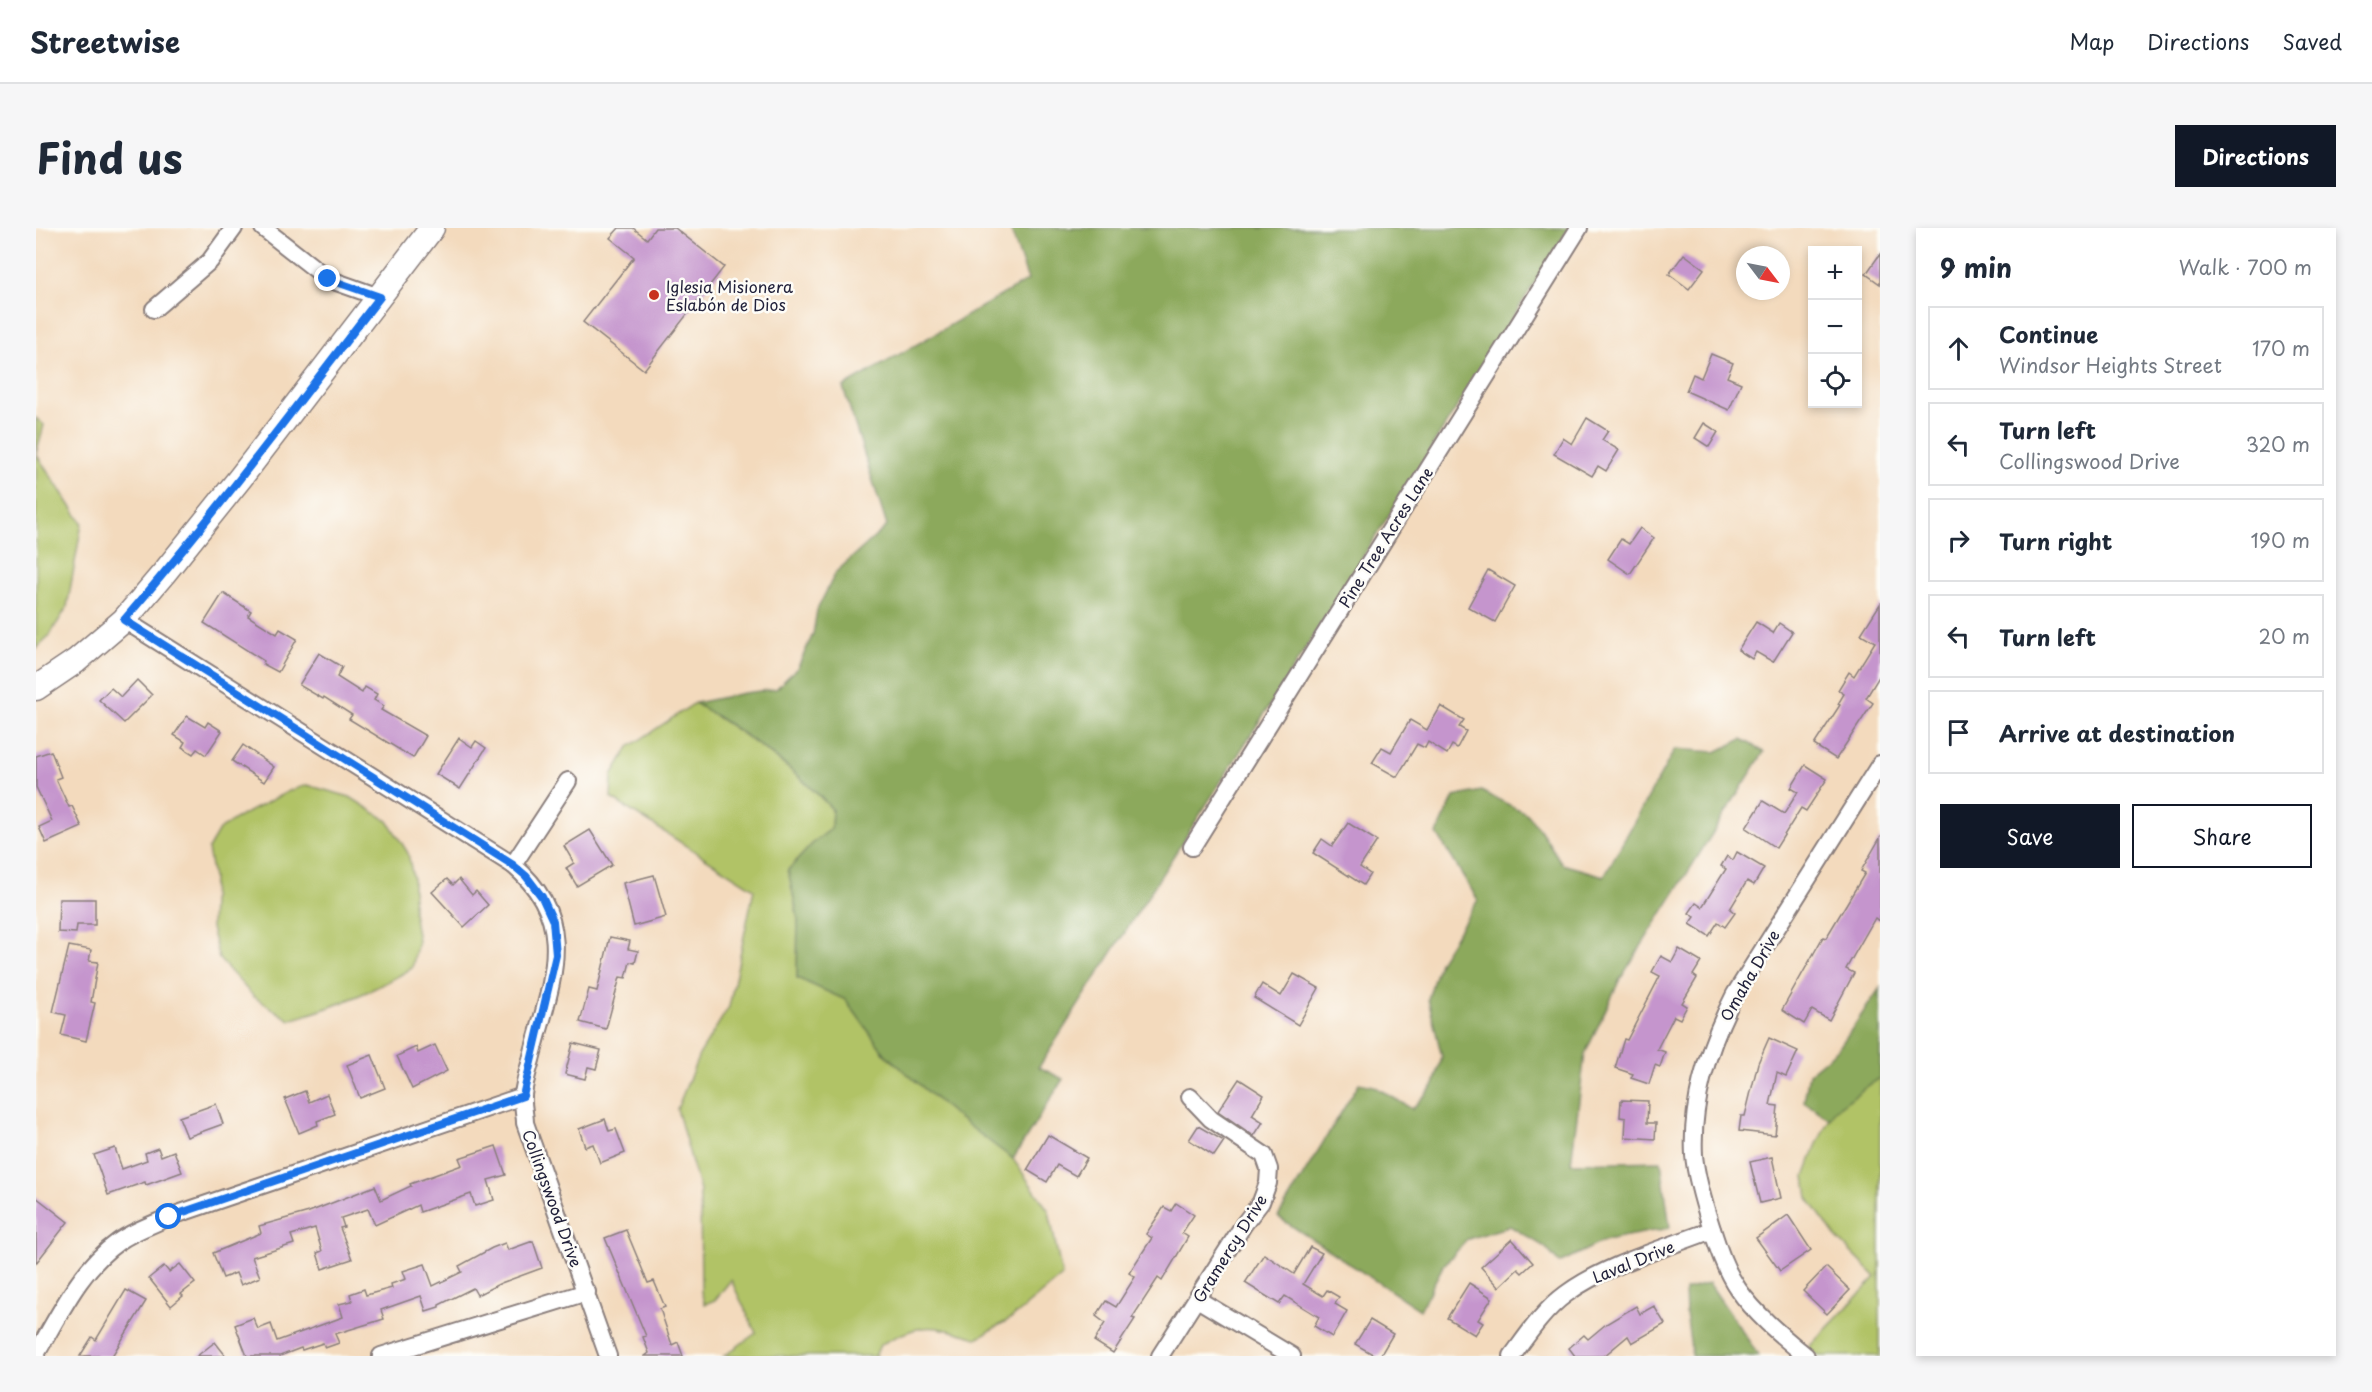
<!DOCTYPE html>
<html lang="en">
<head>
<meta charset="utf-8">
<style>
  body { margin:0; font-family:"Playpen Sans",sans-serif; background:#f6f6f7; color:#1f2937 }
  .controls { position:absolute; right:18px; top:18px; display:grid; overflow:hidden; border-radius:0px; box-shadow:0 3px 9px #0003 }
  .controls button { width:54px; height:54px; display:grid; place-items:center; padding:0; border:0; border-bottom:2px solid #e0e1e3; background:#fff; color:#1f2937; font:30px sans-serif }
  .compass { position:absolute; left:1700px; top:18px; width:54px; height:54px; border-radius:50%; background:#fff; box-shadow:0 3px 9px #0003; rotate:122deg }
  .stop { position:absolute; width:18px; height:18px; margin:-14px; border:4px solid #1a73e8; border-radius:50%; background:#fff }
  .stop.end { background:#1a73e8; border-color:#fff; box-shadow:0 2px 6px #0008 }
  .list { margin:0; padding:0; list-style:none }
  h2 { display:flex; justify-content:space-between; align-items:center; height:78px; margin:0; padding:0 24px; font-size:26px }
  h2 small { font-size:20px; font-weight:400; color:#747a83 }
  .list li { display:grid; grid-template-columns:39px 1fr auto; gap:18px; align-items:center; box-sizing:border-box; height:84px; margin:0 12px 12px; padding:0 12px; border:2px solid #e0e1e3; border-radius:0px }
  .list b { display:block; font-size:22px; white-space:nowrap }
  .list p { margin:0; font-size:20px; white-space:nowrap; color:#747a83 }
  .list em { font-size:20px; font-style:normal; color:#747a83 }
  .actions { display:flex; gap:12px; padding:18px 24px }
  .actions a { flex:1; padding:14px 0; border:2px solid #111827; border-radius:0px; text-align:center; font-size:21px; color:#111827 }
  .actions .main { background:#111827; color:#fff }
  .icon { flex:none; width:33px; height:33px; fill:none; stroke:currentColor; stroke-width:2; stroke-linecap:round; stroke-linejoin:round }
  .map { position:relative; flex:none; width:1844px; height:1128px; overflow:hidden; border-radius:0px }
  header { display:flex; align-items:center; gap:36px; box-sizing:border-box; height:84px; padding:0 30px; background:#fff; border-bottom:2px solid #e0e1e3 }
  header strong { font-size:28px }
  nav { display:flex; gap:33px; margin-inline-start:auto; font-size:21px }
  .intro { display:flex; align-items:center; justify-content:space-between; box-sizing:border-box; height:144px; padding:0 36px }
  h1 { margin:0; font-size:42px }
  .button { padding:15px 27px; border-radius:0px; background:#111827; color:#fff; font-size:21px; font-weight:700 }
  main { display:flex; gap:36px; padding:0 36px }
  aside { flex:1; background:#fff; border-radius:0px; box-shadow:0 3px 9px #0003 }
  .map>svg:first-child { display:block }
  .green { fill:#b1c366; stroke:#6a7250; stroke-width:1.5 }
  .forest { fill:#8ca95b; stroke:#57664b; stroke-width:1.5 }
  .building { fill:#c595cd }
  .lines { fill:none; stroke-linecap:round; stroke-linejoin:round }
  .street-casing { stroke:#8a7e7c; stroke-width:20 }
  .secondary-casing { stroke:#8a7e7c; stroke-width:27 }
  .street { stroke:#fff; stroke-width:16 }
  .secondary { stroke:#fff; stroke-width:24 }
  .route { stroke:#1a73e8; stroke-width:8 }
  .poi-dot { fill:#c8321e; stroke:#fdfcf7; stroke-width:2 }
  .labels { text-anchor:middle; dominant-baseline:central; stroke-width:5; stroke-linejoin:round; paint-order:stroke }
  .poi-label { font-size:16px; fill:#22223b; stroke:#fdfcf7; text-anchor:start }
  .street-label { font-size:16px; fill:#22223b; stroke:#fdfcf7 }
</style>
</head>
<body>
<header>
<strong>Streetwise</strong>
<nav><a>Map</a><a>Directions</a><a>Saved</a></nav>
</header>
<div class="intro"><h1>Find us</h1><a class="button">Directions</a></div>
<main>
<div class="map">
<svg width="1844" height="1128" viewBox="0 0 1844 1128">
  <rect width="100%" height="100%" fill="#fdfcf7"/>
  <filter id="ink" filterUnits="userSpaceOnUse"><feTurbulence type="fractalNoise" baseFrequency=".0167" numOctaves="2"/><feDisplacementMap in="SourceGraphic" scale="12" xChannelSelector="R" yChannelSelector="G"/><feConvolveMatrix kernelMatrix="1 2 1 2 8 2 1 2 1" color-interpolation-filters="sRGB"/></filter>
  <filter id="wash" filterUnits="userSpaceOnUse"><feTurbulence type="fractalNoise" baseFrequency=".008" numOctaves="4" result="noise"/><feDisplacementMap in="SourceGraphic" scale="24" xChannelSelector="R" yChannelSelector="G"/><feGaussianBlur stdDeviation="1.35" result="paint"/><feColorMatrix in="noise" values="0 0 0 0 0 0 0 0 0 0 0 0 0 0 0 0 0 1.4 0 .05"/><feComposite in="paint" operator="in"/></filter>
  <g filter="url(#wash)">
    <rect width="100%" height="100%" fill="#f3dabd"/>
    <g class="green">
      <polygon points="0,190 8,197 0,226 46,295 31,379 14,407 0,420"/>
      <path d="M659 475C708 505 757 539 796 581L795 601 778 614 752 642 762 690 761 750 810 772 849 826 916 885 977 931 1013 983 1026 1048 976 1090 941 1110C896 1097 886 1093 844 1117L839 1128H688L720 1105 695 1052 679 1072 669 1076 665 1064 664 963 641 881 663 827 693 779 718 661 575 570 576 547 593 519Z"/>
      <path d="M271 557 314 569 352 593 372 625 377 650V683L382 713 376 740C337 764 299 779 254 792L218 769 183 731 175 700 177 650 172 621 183 602 199 591 253 563Z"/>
      <polygon points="1844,849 1844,1128 1782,1128 1772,1120 1840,1049 1799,1008 1772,970 1769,948 1780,918 1798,882"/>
    </g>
    <g class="forest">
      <path d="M974 0H1533L1244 461 1003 839 1027 851 977 931 916 885 849 826 810 772 761 750 762 690 752 642 778 614 795 601 796 581C757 538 708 505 659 475L708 465 740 461 762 439 777 406 781 382 800 344 851 298 807 159 992 52Z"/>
      <polygon points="1706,511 1728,524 1583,753 1549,826 1535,935 1625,933 1634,1000 1570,1012 1523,1035 1509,1019 1474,998 1432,1011 1407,1038 1384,1082 1242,989 1323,855 1338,858 1376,881 1398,857 1406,829 1392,771 1403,734 1442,672 1401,606 1418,569 1445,563 1490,585 1505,603 1526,636 1568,648 1639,521 1680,524"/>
      <polygon points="1844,760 1844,849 1799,882 1794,891 1768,874 1773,845 1802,821"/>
      <polygon points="1673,1055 1717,1119 1722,1128 1656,1128 1650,1086 1649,1062"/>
    </g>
    <g id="blocks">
      <g class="building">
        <polygon points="583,0 597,0 611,11 619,0 639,0 688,39 608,142 547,94 598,29 574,10"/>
        <polygon points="1648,26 1668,41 1653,61 1633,46"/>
        <polygon points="1844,26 1844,56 1830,46"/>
        <polygon points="1675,126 1697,135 1691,149 1705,155 1693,182 1650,163 1657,146 1665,150"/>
        <polygon points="1551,190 1572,203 1566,212 1583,222 1570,243 1562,238 1556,248 1518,226 1527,210 1536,216"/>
        <polygon points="1668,195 1682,204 1673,219 1659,210"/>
        <polygon points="1604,300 1618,310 1594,346 1572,331 1585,311 1593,316"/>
        <polygon points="1452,342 1479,358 1459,394 1432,379"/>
        <polygon points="187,365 215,383 212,388 241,406 244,401 261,411 242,444 227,436 228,433 168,395"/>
        <polygon points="1844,376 1844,447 1830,470 1837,475 1800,531 1778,517 1804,477 1802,476 1808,466 1802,462 1813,444 1818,448 1839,414 1825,406"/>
        <polygon points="1720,394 1737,405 1743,395 1756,404 1737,434 1720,424 1716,431 1702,422"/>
        <polygon points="283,425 306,439 301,449 326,465 329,459 341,466 338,472 348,478 345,482 390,508 377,530 313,491 316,487 288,469 287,471 263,457"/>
        <polygon points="101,452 116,467 88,495 63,472 75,460 85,469"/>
        <polygon points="1405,478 1428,492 1423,499 1430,503 1421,520 1416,517 1411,526 1392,514 1389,520 1381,516 1361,549 1336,535 1346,519 1355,524 1374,492 1391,502"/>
        <polygon points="151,488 169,499 172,494 186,503 170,527 161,521 157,526 146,519 149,514 138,507"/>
        <polygon points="423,510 436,519 440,513 450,520 424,561 400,546"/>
        <polygon points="207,517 238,539 228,554 196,533"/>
        <polygon points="15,523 25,549 20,551 33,579 36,578 46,599 10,615 3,599 16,593 0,559 0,528"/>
        <polygon points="1769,537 1791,551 1770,583 1765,580 1740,620 1710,600 1727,573 1748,586 1762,564 1755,560"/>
        <polygon points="1312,595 1341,613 1324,639 1334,646 1327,657 1277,625 1286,611 1296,618"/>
        <polygon points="554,602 576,637 541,658 530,640 538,635 528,618"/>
        <polygon points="1844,610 1844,693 1839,690 1810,741 1818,745 1793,792 1776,782 1768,796 1746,782 1787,709 1790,710 1829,645 1825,643"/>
        <polygon points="1701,624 1728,640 1718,657 1711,653 1694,681 1699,685 1689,699 1682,694 1673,708 1654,696 1659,689 1653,685 1660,675 1666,679 1690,641 1685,638 1691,628 1697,632"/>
        <polygon points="618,647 630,689 598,698 587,655"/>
        <polygon points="411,651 417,657 423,651 436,667 440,663 452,677 428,699 396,664"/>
        <polygon points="23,671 59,671 59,697 41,697 40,705 22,704"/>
        <polygon points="574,709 594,713 592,721 602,723 599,735 594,734 590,750 584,749 570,801 544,794 553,761 561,763"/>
        <polygon points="33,718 55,722 53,733 62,734 55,774 59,775 50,813 25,807 30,787 17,784"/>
        <polygon points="1643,721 1665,734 1657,747 1661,750 1646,775 1651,778 1644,791 1638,788 1621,821 1629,824 1624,839 1619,837 1613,856 1595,850 1597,846 1579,840 1588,811 1591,812 1624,748 1616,744 1625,728 1636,734"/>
        <polygon points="1258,746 1283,760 1262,797 1218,770 1226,756 1245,768"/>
        <polygon points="1733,810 1762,823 1750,849 1741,845 1734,877 1742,878 1739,907 1703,903 1705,888 1709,888 1722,835"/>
        <polygon points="537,815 565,822 560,841 552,839 549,851 529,846"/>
        <polygon points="399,817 411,843 376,861 361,828 380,819 382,825"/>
        <polygon points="336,827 349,860 324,870 311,837"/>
        <polygon points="1203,851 1228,867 1216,887 1227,894 1218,908 1182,883"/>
        <polygon points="269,863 273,874 291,866 299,886 281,893 282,897 263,905 249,871"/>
        <polygon points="1585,872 1612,873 1611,895 1620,895 1619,911 1589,909 1590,890 1584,889"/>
        <polygon points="180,876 187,896 151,909 143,889"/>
        <polygon points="569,891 573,903 580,901 589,925 564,935 557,916 549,919 543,901"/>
        <polygon points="1162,898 1188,913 1178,928 1153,912"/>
        <polygon points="1012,907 1051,930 1040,948 1021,937 1011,954 991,942"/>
        <polygon points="460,918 470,947 452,952 458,972 439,978 435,966 384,984 382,977 339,997 332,981 305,990 308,999 304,1000 316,1031 286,1041 281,1025 286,1023 279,1000 255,1007 258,1016 216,1029 224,1049 205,1057 200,1045 187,1050 177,1025 225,1005 223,998 273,984 339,958 345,972 375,958 374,956 426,937 423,930"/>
        <polygon points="79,920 86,941 111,932 109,925 122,920 125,928 138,923 146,944 110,957 109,954 72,967 58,927"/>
        <polygon points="1736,929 1745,970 1724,975 1714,934"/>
        <polygon points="0,969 32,994 0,1035"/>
        <polygon points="1140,975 1158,987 1146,1005 1152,1009 1126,1053 1122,1050 1096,1090 1099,1091 1077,1125 1058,1113 1069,1095 1060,1088 1070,1073 1080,1079 1099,1049 1093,1045 1116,1010 1110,1006 1128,979 1135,983"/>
        <polygon points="1752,987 1775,1022 1744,1043 1720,1010"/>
        <polygon points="590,1002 612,1055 618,1053 629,1079 624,1081 636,1117 642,1114 647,1128 609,1128 613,1125 607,1109 610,1108 569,1010"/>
        <polygon points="1476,1011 1497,1035 1486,1045 1482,1041 1463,1059 1445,1039"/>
        <polygon points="497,1013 506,1040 465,1055 441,1067 437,1060 403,1077 403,1079 390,1083 385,1068 345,1082 348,1091 299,1106 303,1115 289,1120 287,1115 266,1122 265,1120 244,1128 211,1128 199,1097 217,1090 222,1101 235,1096 241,1113 307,1089 303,1076 316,1073 314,1066 328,1061 330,1067 356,1060 355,1056 370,1051 367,1043 389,1036 397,1058 426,1044 423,1038 456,1020 469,1015 472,1022"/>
        <polygon points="1274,1019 1286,1025 1267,1056 1287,1068 1291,1062 1303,1069 1299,1076 1311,1083 1296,1109 1278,1098 1283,1089 1249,1068 1243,1076 1209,1055 1228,1026 1258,1046"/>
        <polygon points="144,1036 159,1055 145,1066 147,1068 135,1078 113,1050 128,1038 133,1044"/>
        <polygon points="1790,1039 1814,1062 1791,1086 1767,1063"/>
        <polygon points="1433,1055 1456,1070 1442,1092 1447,1095 1439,1107 1411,1090"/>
        <polygon points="90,1062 110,1073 76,1128 44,1128 56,1109 60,1112"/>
        <polygon points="1600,1078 1604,1086 1618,1078 1629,1096 1596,1115 1592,1108 1568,1128 1539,1128 1533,1120 1548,1107 1552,1111 1570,1096"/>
        <polygon points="1334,1092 1357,1106 1344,1128 1340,1128 1319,1116"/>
        <polygon points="179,1114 190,1128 161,1128"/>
      </g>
    </g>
  </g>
  <g filter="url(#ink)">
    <use href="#blocks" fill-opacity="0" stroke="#8a7e7c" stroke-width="1.5"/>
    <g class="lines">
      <defs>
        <g id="street">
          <polyline points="227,0 292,51 343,69"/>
          <polyline points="118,81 174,33 198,0"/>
          <path d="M88 392 477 637C546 695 513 758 495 832 492 843 488 856 487 867 486 876 489 886 489 895L572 1128"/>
          <polyline points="1156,619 1543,0"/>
          <polyline points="477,637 532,553"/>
          <polyline points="1161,1071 1256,1128"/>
          <path d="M0 1126C24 1086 44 1041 82 1014 97 1003 116 997 133 989L487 868"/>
          <polyline points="345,1128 551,1064"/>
          <polyline points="1124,1128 1208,996 1225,974 1232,955 1233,941 1228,927 1175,891 1154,869"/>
          <path d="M1476 1128C1492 1106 1508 1082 1530 1066 1569 1037 1630 1020 1676 1002"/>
          <path d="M1770 1128C1746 1108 1720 1087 1702 1061 1689 1042 1682 1020 1675 998 1668 976 1660 950 1658 927 1655 871 1674 815 1699 766L1844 536"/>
        </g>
        <polyline id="secondary" points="0,460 40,433 88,392 128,345 205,249 396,0"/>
      </defs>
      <use href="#street" class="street-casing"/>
      <use href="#secondary" class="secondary-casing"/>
      <use href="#street" class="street"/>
      <use href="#secondary" class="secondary"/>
    </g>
  </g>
  <g class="lines" filter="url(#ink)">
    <path class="route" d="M133 989 487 868 520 727 517 693 506 669 490 648 477 637 88 392C178 288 260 178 344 69L292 51"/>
  </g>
  <circle class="poi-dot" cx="618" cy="67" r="6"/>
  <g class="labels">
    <g class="poi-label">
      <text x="630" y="58">Iglesia Misionera<tspan x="630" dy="18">Eslabón de Dios</tspan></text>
    </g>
    <g class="street-label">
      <text transform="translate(1349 309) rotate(-58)">Pine Tree Acres Lane</text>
      <text transform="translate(1713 747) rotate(-60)">Omaha Drive</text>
      <text transform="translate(517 970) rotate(70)">Collingswood Drive</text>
      <text transform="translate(1193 1020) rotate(-58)">Gramercy Drive</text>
      <text transform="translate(1597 1033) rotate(-22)">Laval Drive</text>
    </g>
  </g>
</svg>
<div class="controls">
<button>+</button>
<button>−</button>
<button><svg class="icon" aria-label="locate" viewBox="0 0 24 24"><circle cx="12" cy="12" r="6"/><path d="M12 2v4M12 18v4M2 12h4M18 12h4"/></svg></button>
</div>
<svg class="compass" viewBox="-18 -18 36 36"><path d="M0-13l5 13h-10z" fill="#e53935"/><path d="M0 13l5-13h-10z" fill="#747a83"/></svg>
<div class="stop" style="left:133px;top:989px"></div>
<div class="stop end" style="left:292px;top:51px"></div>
</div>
<aside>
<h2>9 min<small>Walk · 700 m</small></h2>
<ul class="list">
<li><svg class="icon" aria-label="ahead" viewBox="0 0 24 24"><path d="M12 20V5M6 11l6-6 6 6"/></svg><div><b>Continue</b><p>Windsor Heights Street</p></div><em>170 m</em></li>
<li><svg class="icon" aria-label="left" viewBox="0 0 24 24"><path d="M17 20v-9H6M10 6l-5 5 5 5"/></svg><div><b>Turn left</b><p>Collingswood Drive</p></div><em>320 m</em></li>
<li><svg class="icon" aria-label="right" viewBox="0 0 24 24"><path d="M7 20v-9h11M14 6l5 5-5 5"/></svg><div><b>Turn right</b></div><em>190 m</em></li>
<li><svg class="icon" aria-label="left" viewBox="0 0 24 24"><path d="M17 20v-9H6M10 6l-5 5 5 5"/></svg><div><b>Turn left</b></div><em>20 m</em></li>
<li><svg class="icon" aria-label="arrive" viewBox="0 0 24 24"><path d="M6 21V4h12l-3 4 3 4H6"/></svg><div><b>Arrive at destination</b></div></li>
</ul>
<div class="actions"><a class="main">Save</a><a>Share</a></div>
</aside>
</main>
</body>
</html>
